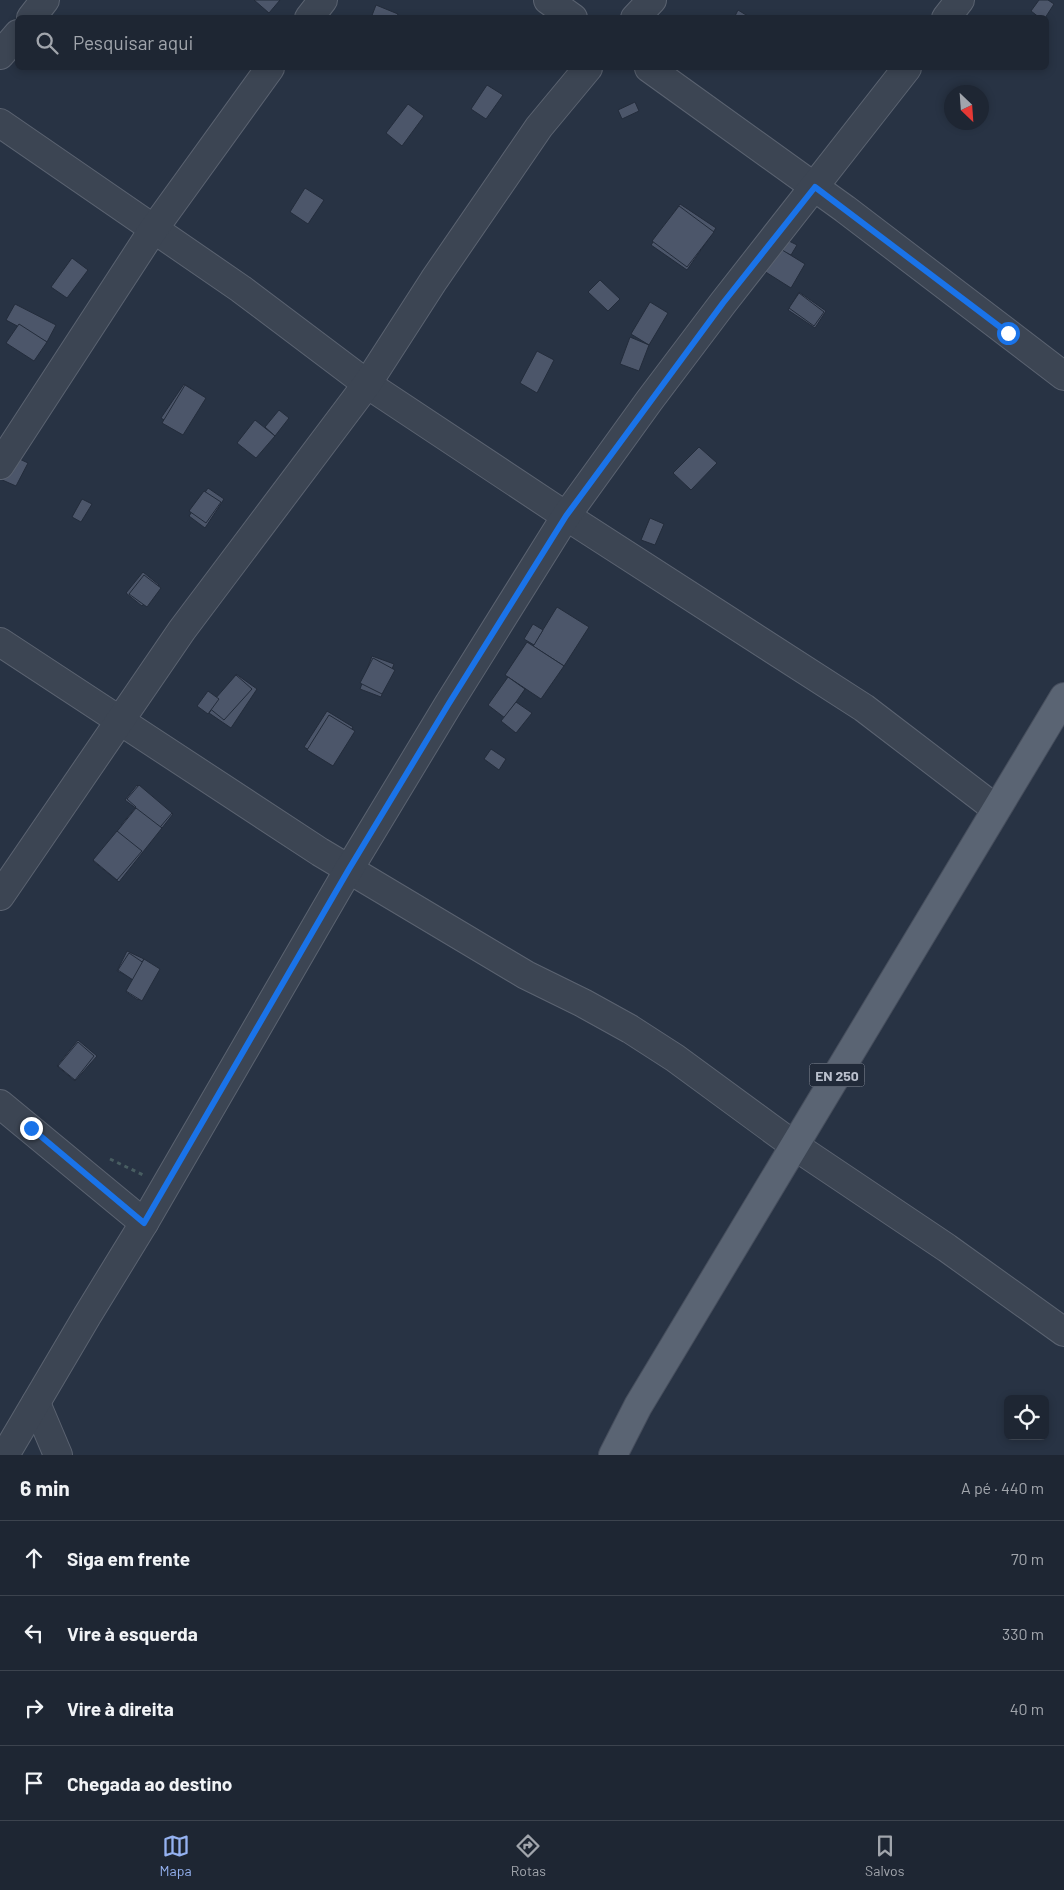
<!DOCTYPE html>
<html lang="pt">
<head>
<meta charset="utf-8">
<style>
  body { margin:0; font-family:Barlow,sans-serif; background:#2b323f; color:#f1f3f6 }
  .controls { position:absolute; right:15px; bottom:15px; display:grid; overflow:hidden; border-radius:8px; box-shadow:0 2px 8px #0003 }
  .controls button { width:45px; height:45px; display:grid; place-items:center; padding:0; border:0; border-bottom:1px solid #3c434e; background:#1e2633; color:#f1f3f6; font:25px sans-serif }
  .compass { position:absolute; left:944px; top:85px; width:45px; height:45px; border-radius:50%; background:#1e2633; box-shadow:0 2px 8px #0003; rotate:155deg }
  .stop { position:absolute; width:15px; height:15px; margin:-11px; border:4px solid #1a73e8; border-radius:50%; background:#fff }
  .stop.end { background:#1a73e8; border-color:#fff; box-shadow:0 1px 5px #0008 }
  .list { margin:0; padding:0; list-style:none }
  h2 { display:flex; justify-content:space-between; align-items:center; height:65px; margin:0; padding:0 20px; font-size:21px }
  h2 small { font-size:16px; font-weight:400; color:#a1a5ac }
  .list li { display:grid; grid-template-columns:32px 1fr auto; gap:15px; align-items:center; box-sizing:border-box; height:75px; padding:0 20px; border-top:1px solid #3c434e }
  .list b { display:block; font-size:19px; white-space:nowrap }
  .list em { font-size:16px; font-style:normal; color:#a1a5ac }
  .icon { flex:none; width:28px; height:28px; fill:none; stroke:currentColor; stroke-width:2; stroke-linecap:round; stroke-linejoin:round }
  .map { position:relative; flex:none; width:1064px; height:1455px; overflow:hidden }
  .search { position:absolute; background:#1e2633; box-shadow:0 2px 8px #0003; left:15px; right:15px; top:15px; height:55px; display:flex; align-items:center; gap:12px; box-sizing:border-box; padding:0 18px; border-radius:8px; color:#a1a5ac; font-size:19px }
  .sheet { height:365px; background:#1e2633 }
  nav { display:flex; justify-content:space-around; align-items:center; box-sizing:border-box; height:70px; border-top:1px solid #3c434e; background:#1e2633; font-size:14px; color:#a1a5ac }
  nav a { display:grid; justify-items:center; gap:2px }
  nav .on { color:#95b2f1 }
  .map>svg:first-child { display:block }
  .building { fill:#4c566a; stroke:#232c3b }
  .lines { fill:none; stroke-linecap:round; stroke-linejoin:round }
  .street-casing { stroke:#5b6371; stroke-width:30 }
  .primary-casing { stroke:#464e5d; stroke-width:30 }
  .path { stroke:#485d61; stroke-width:3; stroke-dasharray:4 4; stroke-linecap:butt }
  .street { stroke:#3c4553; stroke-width:28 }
  .primary { stroke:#5a6473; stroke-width:28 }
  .route { stroke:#1a73e8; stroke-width:6 }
  .labels { text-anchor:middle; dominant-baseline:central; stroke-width:4.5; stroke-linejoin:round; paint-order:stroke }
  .shield { fill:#212a39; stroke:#8c93a1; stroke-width:1 }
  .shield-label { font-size:14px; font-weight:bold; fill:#bac0cd }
</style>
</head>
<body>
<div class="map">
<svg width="1064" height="1455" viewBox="0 0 1064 1455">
  <rect width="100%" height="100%" fill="#283344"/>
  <g class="building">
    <polygon points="254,0 280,0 269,13"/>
    <polygon points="1039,0 1048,0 1054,4 1045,18 1040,18 1031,11"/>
    <polygon points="376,5 398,14 396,18 371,18"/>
    <polygon points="738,10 751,18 734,18"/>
    <polygon points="487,85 503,95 486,119 471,109"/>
    <polygon points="635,102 639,111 622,119 618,110"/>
    <polygon points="408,104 424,116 402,146 386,133"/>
    <polygon points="305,188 324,200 308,224 290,212"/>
    <polygon points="680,204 716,228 687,270 651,245"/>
    <polygon points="679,206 714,232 687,267 652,241"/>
    <polygon points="783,238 797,245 791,255 778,249"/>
    <polygon points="779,248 805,264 791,288 764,271"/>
    <polygon points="72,258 88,270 67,298 51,287"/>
    <polygon points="600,280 620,299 608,311 588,292"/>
    <polygon points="799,292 826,311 815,328 788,310"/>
    <polygon points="799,293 824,312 814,326 789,308"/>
    <polygon points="650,302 668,313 649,345 631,334"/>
    <polygon points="15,304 56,325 47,342 6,320"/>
    <polygon points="19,324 47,342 34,361 6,343"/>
    <polygon points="630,337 649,345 639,371 620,364"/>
    <polygon points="537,351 554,360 537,393 520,383"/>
    <polygon points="184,384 205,398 183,432 161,418"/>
    <polygon points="185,385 206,398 183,435 162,423"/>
    <polygon points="279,410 289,418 275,436 265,427"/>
    <polygon points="255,420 275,436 256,458 237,443"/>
    <polygon points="699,447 717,463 691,490 673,473"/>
    <polygon points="7,453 28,463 16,486 0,479 0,467"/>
    <polygon points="208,488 224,499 205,528 189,516"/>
    <polygon points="204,491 221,502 206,523 189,511"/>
    <polygon points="82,499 92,504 81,522 72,517"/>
    <polygon points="650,518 664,524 655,545 641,540"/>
    <polygon points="143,572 159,585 142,606 126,593"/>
    <polygon points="144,575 161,588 147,607 129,594"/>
    <polygon points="557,607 589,627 564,666 533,646"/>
    <polygon points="533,624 543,630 534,645 524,639"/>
    <polygon points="527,642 564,666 541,699 505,675"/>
    <polygon points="372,656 394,664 381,697 360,689"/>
    <polygon points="373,658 395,670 382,694 360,683"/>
    <polygon points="236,674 257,689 231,728 209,713"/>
    <polygon points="236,675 252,689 224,720 208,707"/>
    <polygon points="508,677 525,689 505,718 488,705"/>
    <polygon points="208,691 219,699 208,714 197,706"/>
    <polygon points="516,702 532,713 516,733 501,721"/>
    <polygon points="327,711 353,727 331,763 304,747"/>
    <polygon points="329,715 355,731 333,766 307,750"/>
    <polygon points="491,749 506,759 499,770 484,759"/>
    <polygon points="137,785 173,814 162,828 125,800"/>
    <polygon points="139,785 172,813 145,845 121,825 136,807 127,799"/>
    <polygon points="136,808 162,828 119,882 93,861"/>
    <polygon points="117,831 142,851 117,880 93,860"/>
    <polygon points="127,951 144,959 134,979 117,971"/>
    <polygon points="129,953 157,972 138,1000 126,992 133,980 118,970"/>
    <polygon points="144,959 160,969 142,1001 126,991"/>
    <polygon points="78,1040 97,1056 75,1081 57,1066"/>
    <polygon points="78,1042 94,1056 75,1080 58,1066"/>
  </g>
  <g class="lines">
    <defs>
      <g id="street">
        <polyline points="548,0 573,18"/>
        <polyline points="31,18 45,0"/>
        <polyline points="309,18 323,0"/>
        <polyline points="635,18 652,0"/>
        <polyline points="946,18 960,0"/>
        <polyline points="0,55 18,34"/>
        <polyline points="649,68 845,209 1064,376"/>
        <polyline points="0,123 241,289 367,384 566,516 864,708 996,809"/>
        <polyline points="0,465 153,230 270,68"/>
        <polyline points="0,642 320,852 526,975 583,1003 630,1029 675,1058 795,1146 947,1248 1064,1332"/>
        <polyline points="0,896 182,630 367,384 434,280 539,127 588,68"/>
        <polyline points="0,1104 144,1223"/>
        <polyline points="36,1403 58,1455"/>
        <polyline points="5,1455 87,1316 144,1223 349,869 448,705 566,516 649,401 723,303 907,68"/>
      </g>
      <polyline id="primary" points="613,1455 638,1406 1064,697"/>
    </defs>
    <use href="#street" class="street-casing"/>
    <use href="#primary" class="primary-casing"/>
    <polyline class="path" points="110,1159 143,1175"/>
    <use href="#street" class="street"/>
    <use href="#primary" class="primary"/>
  </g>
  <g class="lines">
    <polyline class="route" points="31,1128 144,1223 349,869 448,705 566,516 723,303 815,187 1008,333"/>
  </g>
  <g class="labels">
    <rect class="shield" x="809.5" y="1063.5" width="55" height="23" rx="4"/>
    <g class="shield-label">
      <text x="837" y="1075">EN 250</text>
    </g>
  </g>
</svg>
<div class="controls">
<button><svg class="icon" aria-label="locate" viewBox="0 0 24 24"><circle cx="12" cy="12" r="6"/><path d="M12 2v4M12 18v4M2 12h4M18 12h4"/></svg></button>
</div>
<svg class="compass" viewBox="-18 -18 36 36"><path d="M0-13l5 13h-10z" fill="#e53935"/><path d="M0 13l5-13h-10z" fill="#a1a5ac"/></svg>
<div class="stop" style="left:1008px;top:333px"></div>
<div class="stop end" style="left:31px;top:1128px"></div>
<div class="search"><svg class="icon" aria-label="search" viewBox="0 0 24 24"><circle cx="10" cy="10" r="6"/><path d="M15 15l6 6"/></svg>Pesquisar aqui</div>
</div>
<section class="sheet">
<h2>6 min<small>A pé · 440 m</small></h2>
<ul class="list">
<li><svg class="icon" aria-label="ahead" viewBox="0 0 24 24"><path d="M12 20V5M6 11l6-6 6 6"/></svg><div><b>Siga em frente</b></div><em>70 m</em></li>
<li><svg class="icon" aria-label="left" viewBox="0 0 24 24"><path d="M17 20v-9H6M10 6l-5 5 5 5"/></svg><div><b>Vire à esquerda</b></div><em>330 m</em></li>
<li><svg class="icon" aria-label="right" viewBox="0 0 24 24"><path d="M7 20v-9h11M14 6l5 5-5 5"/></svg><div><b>Vire à direita</b></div><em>40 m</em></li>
<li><svg class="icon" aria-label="arrive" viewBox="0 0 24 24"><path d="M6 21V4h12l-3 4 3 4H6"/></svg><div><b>Chegada ao destino</b></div></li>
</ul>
</section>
<nav>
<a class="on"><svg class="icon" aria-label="map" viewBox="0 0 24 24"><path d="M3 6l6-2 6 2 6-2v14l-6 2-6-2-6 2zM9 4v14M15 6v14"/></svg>Mapa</a>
<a><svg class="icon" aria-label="directions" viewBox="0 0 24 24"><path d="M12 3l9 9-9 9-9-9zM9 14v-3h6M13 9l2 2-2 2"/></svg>Rotas</a>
<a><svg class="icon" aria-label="saved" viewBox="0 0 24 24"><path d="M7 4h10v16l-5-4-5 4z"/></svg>Salvos</a>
</nav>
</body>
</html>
